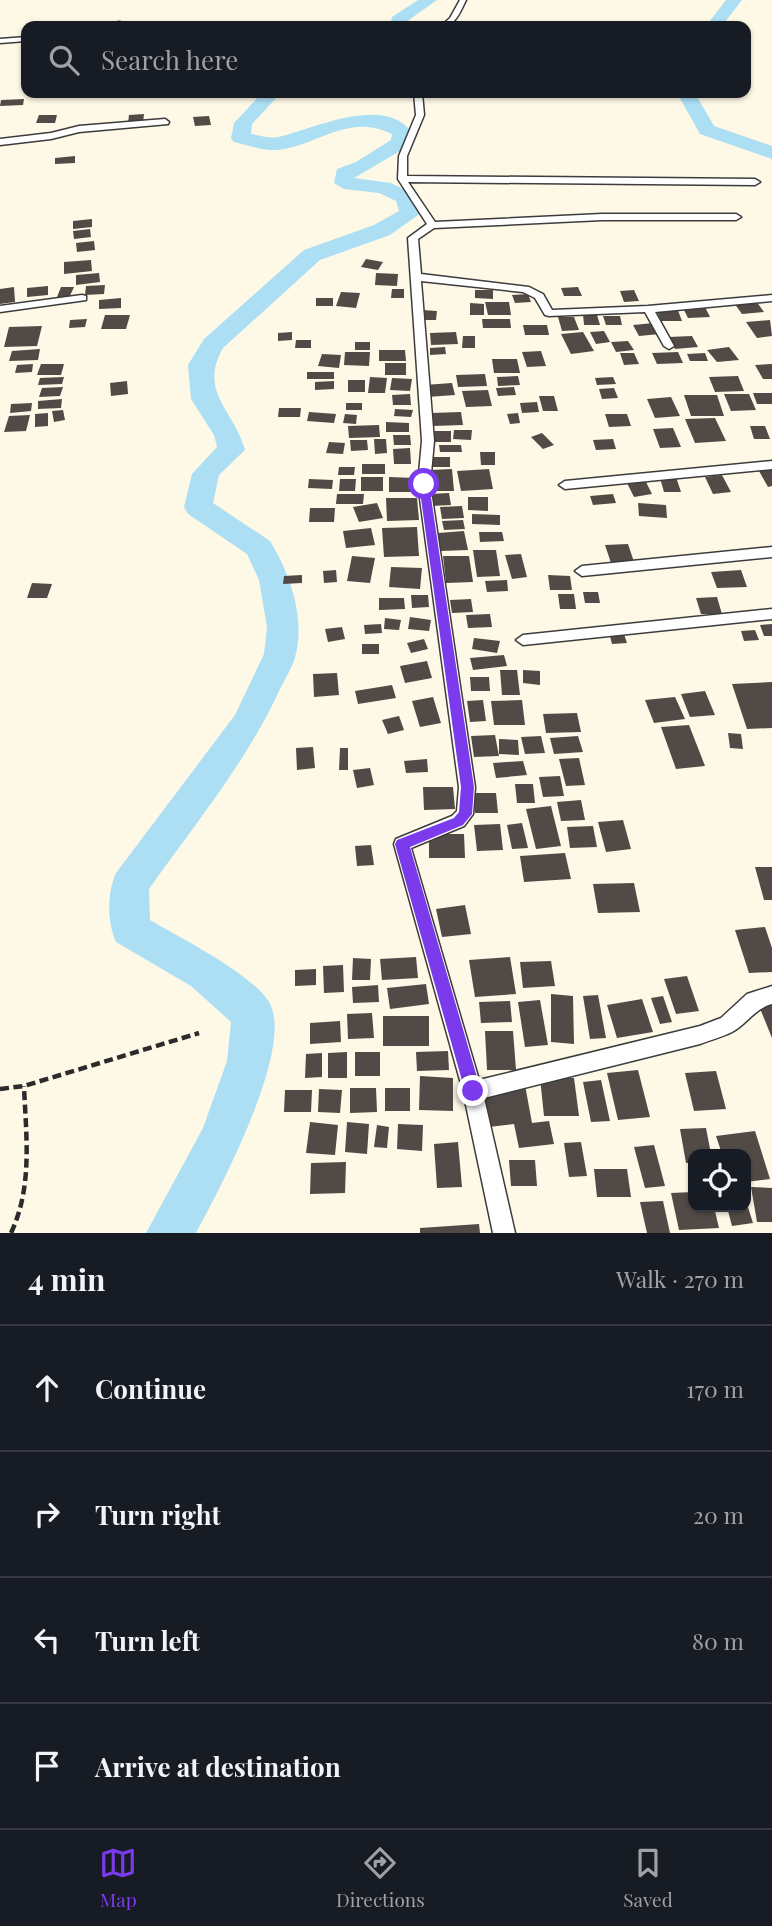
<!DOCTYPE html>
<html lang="en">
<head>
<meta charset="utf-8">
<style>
  body { margin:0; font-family:"Playfair Display",serif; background:#20242c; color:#f1f3f6 }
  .controls { position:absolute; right:21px; bottom:21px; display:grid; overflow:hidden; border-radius:14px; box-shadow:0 2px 5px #0004 }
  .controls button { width:63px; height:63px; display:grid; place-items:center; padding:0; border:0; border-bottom:2px solid #363941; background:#171b24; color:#f1f3f6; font:35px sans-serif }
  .stop { position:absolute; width:21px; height:21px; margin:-16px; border:5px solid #7c3aed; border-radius:50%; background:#fff }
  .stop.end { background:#7c3aed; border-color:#fff; box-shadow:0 2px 7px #0008 }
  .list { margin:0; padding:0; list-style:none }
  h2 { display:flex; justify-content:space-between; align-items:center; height:91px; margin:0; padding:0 28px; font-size:30px }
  h2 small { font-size:23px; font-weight:400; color:#9ea1a6 }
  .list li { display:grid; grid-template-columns:46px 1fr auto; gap:21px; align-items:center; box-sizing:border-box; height:126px; padding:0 28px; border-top:2px solid #363941 }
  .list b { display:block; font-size:26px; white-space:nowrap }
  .list em { font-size:23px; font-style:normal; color:#9ea1a6 }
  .icon { flex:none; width:38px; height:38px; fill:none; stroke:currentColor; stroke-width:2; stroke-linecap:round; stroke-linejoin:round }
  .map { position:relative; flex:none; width:772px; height:1233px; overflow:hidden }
  .search { position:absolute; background:#171b24; box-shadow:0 2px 5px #0004; left:21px; right:21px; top:21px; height:77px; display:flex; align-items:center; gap:18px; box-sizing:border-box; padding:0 24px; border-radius:14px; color:#9ea1a6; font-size:26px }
  .sheet { height:595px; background:#171b24 }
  nav { display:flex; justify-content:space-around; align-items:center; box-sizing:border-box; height:98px; border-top:2px solid #363941; background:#171b24; font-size:19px; color:#9ea1a6 }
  nav a { display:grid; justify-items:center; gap:4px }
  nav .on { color:#7c3aed }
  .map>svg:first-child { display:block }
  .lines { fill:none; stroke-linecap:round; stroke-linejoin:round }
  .river { fill:#addff4; fill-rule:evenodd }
  .building { fill:#524a46 }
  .street-casing { stroke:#3c3c3c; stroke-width:3 }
  .path { stroke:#2b2b2b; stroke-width:4.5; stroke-dasharray:9 4.5; stroke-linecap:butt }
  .street { fill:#fff; fill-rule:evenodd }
  .route { fill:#7c3aed }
</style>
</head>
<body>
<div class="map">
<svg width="772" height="1233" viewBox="0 0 772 1233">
  <rect width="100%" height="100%" fill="#fef8e6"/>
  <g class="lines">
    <g class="river">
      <polygon points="418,0 437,0 406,22 406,26 390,26 392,17"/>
      <polygon points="726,0 742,0 722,26 706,26"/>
      <path d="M262 93H281L252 124 251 134C259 135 270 139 278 137 313 129 383 94 412 132L407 147 354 178 391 183 413 194 421 213 390 235 320 260 223 348C198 392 234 410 245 450L219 475 213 503 270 541C289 572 305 616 296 653 294 665 286 677 281 687 248 760 195 824 149 889L150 920C179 937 252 974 269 1002 296 1047 219 1190 196 1233H146L203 1128 227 1061 231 1022 191 986 116 942C107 922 107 893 116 873L235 715 264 654 267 627 259 580 247 554 188 514 184 507 192 474 217 447 214 435 191 399 188 365 204 339 304 250 374 225 399 211 396 201 379 193 344 189 334 183 337 169 356 162 391 140 392 134C348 112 318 146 277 150 264 151 247 145 234 142L231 138 234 123Z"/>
      <polygon points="677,93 695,93 714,126 772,146 772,159 700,134"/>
    </g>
  </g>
  <g class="building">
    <polygon points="24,99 23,105 0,106 1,100"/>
    <polygon points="144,114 143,123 128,123 129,115"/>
    <polygon points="39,115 57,115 55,123 36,123"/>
    <polygon points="209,116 211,125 195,126 193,117"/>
    <polygon points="75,156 75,163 55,164 55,158"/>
    <polygon points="92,219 92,227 73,229 73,221"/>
    <polygon points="90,229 91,237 74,239 73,231"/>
    <polygon points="94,241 95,250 77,252 76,243"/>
    <polygon points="366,259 383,262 378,270 361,267"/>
    <polygon points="91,260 92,271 64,274 64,262"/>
    <polygon points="99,273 100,282 76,285 76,275"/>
    <polygon points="376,273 398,274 397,286 375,285"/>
    <polygon points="105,285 104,294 85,295 86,286"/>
    <polygon points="48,286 48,295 27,297 27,288"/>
    <polygon points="14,287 15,302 0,304 0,289"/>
    <polygon points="61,287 74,287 69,298 57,297"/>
    <polygon points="578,287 582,296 564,296 561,288"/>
    <polygon points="392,289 404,289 404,298 391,298"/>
    <polygon points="475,290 493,290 493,299 475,298"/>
    <polygon points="634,290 639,301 624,302 620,291"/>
    <polygon points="341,292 360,293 356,308 336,306"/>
    <polygon points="528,294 531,302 515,303 512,295"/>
    <polygon points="121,298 121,308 99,309 99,300"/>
    <rect x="316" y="298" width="17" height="8"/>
    <polygon points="756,301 764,312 742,314 734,303"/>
    <polygon points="485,302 509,302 511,315 488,315"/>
    <polygon points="470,303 484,304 484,315 470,315"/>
    <polygon points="704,305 710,317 688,318 682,306"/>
    <polygon points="677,308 682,321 661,321 656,309"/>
    <polygon points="422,310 437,311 436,320 421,320"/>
    <polygon points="583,314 597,315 600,325 584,325"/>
    <polygon points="105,315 130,315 126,329 101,329"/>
    <polygon points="603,316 620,316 622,325 606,325"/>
    <polygon points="558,317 574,317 579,330 562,331"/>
    <polygon points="87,319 85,327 69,328 70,320"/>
    <polygon points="482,319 510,319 511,328 483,328"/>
    <polygon points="770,320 772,336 757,338 746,322"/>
    <polygon points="654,323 660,334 639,336 633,325"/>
    <polygon points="523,325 547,325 549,335 525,335"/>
    <polygon points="42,326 37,346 4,347 9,327"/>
    <polygon points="604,331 610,342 596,344 590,332"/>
    <polygon points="292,332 292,340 278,341 278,333"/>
    <polygon points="456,332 458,344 431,345 430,333"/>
    <polygon points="583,332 594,351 571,354 561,334"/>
    <polygon points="463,336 475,336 475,348 462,348"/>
    <polygon points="692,336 698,347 675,349 669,337"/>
    <polygon points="296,340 311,340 311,348 295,348"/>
    <polygon points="628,341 634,350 616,352 611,342"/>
    <rect x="355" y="342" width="15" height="8"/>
    <polygon points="445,347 446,354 430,355 430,348"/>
    <polygon points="729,347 739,360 717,362 707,350"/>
    <polygon points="40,349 38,360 9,361 12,351"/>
    <polygon points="379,350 405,350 406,361 379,361"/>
    <polygon points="541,351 546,366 527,367 522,352"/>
    <polygon points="345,352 370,352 369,366 344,365"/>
    <polygon points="678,352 683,363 657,364 652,353"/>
    <polygon points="620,353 634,353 639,364 624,365"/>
    <polygon points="705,353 708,361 690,361 687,354"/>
    <polygon points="322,354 341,355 339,368 318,366"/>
    <polygon points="492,359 517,359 520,373 494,373"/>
    <rect x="385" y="363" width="21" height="12"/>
    <polygon points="33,364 32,372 15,373 17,365"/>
    <polygon points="41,364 64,364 61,375 37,375"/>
    <polygon points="772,364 772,379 763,379 755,365"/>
    <rect x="307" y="372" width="27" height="7"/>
    <polygon points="485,374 487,386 458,387 456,375"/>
    <polygon points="518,376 520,385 498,386 497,377"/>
    <polygon points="738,376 744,391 715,392 709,377"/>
    <polygon points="64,377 62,384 38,385 40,378"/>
    <polygon points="370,377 387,378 385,393 368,393"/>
    <polygon points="613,377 616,384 597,385 595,378"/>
    <polygon points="392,378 412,379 410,391 390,390"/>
    <rect x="348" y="380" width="17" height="12"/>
    <polygon points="127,381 128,394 111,396 110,383"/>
    <polygon points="334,381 334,389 315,390 315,382"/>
    <polygon points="452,383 455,395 427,397 424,385"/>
    <polygon points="63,387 60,396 39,397 42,388"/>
    <polygon points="514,387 516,395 498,396 496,388"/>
    <polygon points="614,388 618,398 602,399 599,389"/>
    <polygon points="488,390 492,406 466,407 462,391"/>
    <polygon points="753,393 772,393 772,404 757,404"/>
    <polygon points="410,394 411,405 393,405 392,395"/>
    <polygon points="724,394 749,394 756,410 731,411"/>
    <polygon points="684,395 717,395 724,416 691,416"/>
    <polygon points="539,396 554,396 558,411 543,411"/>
    <polygon points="671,397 680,416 655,418 647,399"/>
    <polygon points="62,399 61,408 38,409 38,401"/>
    <polygon points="537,402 539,412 522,413 520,403"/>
    <polygon points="32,403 31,411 10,413 11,404"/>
    <rect x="346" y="403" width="16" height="7"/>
    <polygon points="279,408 301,408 300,417 278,417"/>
    <polygon points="395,409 413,410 411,417 394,416"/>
    <polygon points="63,410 65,420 54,422 52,411"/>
    <polygon points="309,412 336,414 334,423 307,421"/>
    <polygon points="461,412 463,425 433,426 431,413"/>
    <polygon points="48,413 48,426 35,427 35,414"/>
    <polygon points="518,413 520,423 510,424 507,414"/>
    <polygon points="345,414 357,415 356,424 343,423"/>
    <polygon points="605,414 627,414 631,426 609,427"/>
    <polygon points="30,415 26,431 4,432 9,416"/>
    <polygon points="715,418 726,441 695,443 685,419"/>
    <polygon points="386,422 409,423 409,432 386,432"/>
    <polygon points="379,425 380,437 349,438 348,426"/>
    <polygon points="750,426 765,426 770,439 754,439"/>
    <polygon points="673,428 681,447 660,448 653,429"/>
    <polygon points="454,430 472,430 471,440 453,439"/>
    <rect x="429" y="431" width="22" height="11"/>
    <polygon points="542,433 554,445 543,449 531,437"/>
    <polygon points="393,435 410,435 411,445 394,445"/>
    <polygon points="374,439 386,439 387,453 375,454"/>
    <polygon points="613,439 616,449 596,450 593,440"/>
    <polygon points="350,440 367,440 368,450 351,451"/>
    <polygon points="329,442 345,443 343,454 326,453"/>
    <polygon points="439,445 461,445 462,452 440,452"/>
    <polygon points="410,448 411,464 394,464 393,449"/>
    <polygon points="480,452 495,452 495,465 481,465"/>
    <polygon points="431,457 450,457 450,467 432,467"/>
    <rect x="362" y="464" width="23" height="10"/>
    <polygon points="339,467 355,467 354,475 338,475"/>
    <polygon points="452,469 454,491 431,491 430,470"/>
    <polygon points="489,469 493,489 461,491 457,471"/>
    <polygon points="772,470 772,486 768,487 759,471"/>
    <polygon points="722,475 731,492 713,494 705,477"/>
    <rect x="361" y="477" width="22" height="14"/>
    <polygon points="389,477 415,478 415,492 389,492"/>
    <polygon points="676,477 681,492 664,492 660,478"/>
    <polygon points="309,479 333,480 332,489 308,488"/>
    <polygon points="340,479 356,479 355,491 339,491"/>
    <polygon points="645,480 652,494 634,497 627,483"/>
    <polygon points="449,493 451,505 431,506 429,494"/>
    <polygon points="337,494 364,494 363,504 336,504"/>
    <polygon points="613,494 616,503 593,505 590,496"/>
    <polygon points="468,497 488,497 488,511 468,510"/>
    <polygon points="386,498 417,498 419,520 387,521"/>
    <polygon points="377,503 383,518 359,522 353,507"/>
    <polygon points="638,503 666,505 667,518 639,516"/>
    <polygon points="462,506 464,518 442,519 440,507"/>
    <polygon points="310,508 335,508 334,522 309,522"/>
    <polygon points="472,514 500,515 500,525 472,524"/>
    <polygon points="463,520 465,529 444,530 442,521"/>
    <polygon points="417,527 419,556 384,557 382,528"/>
    <polygon points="371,528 375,545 346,548 343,531"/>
    <polygon points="464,531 468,550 441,551 438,533"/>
    <polygon points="479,532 502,532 504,541 480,542"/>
    <polygon points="628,544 634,562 611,563 605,545"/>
    <polygon points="473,550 496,550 500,576 477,577"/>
    <polygon points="521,554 527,577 512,579 505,555"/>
    <polygon points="352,556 375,558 370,583 347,581"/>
    <polygon points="443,556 469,556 473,582 446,583"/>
    <polygon points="391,567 422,568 420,589 389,587"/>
    <polygon points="336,570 337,582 324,583 323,571"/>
    <polygon points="741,570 747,587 717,588 711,572"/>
    <polygon points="302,575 302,583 283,584 284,576"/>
    <polygon points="548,575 570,576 572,590 550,590"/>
    <polygon points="507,580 508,591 487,592 485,581"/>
    <polygon points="32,583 52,584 47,598 27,598"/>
    <polygon points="583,592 598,592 600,603 585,603"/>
    <polygon points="558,594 574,594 576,609 560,609"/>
    <polygon points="411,595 428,595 429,607 412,608"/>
    <polygon points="717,597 722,614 701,614 696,598"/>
    <polygon points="379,598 404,598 405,609 379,610"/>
    <polygon points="471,599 473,612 452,613 450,600"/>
    <polygon points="490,614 492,627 468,628 466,615"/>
    <polygon points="410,617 431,620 429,631 408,629"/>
    <polygon points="385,618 401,620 399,630 384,629"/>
    <polygon points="381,624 382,633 365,634 364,625"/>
    <polygon points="772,624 772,636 764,636 760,625"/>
    <polygon points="342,627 345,639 328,642 325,629"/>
    <polygon points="755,630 759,640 744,641 741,631"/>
    <polygon points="624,634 627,643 612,644 610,636"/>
    <polygon points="474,638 500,641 497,653 472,649"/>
    <polygon points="424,639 428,649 411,653 407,643"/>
    <rect x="362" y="644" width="17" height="10"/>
    <polygon points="504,655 507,666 473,670 470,658"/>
    <polygon points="427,661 432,678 405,683 400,666"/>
    <polygon points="500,670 517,670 520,695 502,695"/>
    <polygon points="523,670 540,671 540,685 523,683"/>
    <polygon points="337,673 339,695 314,697 313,674"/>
    <polygon points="470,677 489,677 490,691 471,691"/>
    <polygon points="772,682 772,728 747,729 732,684"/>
    <polygon points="392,685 396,698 358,704 355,691"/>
    <polygon points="705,691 715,715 690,717 681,694"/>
    <polygon points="433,697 441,723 420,727 412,701"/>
    <polygon points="675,697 685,719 654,723 645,700"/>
    <polygon points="483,700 486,721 470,722 467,701"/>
    <polygon points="522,700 525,725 494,725 491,701"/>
    <polygon points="577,713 581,732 546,733 543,714"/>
    <polygon points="399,716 404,730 388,734 382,720"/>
    <polygon points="689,725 705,766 676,769 661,727"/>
    <polygon points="728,733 741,734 743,749 730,748"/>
    <polygon points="495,735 499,756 474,757 471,736"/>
    <polygon points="541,736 545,753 525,754 521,737"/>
    <polygon points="578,736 583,752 554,754 550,738"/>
    <polygon points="499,739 518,740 519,755 499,754"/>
    <polygon points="313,747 315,768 297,770 296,748"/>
    <polygon points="340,748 348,748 348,770 339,770"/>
    <polygon points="579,758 585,785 566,786 559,759"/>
    <polygon points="427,759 428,772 406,773 404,761"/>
    <polygon points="523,761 527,775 496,778 493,763"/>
    <polygon points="370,768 374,785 357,788 353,770"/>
    <polygon points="560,776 564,796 543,797 539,777"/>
    <polygon points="515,784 533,784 535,803 517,803"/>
    <polygon points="423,787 453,787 455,809 424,810"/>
    <polygon points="473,793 496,793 498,813 475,813"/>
    <polygon points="581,800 585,820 561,821 557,802"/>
    <polygon points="551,806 561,846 536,849 526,809"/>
    <polygon points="623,820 631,849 606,852 598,822"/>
    <polygon points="522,823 528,848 512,849 507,825"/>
    <polygon points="500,824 503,850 477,851 474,825"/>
    <polygon points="593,826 597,847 570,848 567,827"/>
    <polygon points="429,834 464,834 465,858 429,858"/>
    <polygon points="371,845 374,865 357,866 355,846"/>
    <polygon points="565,853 571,879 524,882 520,856"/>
    <polygon points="755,867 772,867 772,900 764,900"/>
    <polygon points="634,883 640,912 598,913 593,884"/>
    <polygon points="465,905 471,934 442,937 436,909"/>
    <polygon points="765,927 772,948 772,972 749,973 735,930"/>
    <polygon points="416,957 418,978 382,980 380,959"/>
    <polygon points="510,957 516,994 475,997 469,960"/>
    <polygon points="353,958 371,959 370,980 352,980"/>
    <polygon points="551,961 555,986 523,988 520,962"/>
    <polygon points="343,965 344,992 324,993 323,966"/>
    <polygon points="316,969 316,985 295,986 295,970"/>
    <polygon points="687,976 699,1011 676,1014 664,979"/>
    <polygon points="426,984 429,1004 390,1009 387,988"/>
    <polygon points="378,985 379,1002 353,1003 352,987"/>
    <polygon points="551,994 573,996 574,1044 551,1042"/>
    <polygon points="598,995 606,1038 590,1039 583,996"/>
    <polygon points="663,996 672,1022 660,1024 651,998"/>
    <polygon points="642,999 653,1032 617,1038 607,1005"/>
    <polygon points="540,1000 548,1045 525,1047 518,1002"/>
    <polygon points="510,1001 512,1022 481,1023 479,1002"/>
    <polygon points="772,1004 772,1038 759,1006"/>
    <polygon points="372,1013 374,1038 348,1039 347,1014"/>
    <rect x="383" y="1016" width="46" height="30"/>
    <polygon points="340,1021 341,1042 310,1044 310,1023"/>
    <polygon points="485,1031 513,1031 516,1070 487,1070"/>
    <polygon points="448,1051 449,1070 417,1071 416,1052"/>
    <polygon points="347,1052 347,1078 328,1078 328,1053"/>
    <rect x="355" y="1052" width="25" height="24"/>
    <polygon points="322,1053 322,1077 305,1078 306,1054"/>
    <polygon points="638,1070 650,1117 618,1120 607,1073"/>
    <polygon points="716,1071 726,1109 694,1111 685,1073"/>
    <polygon points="420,1076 453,1078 453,1111 419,1110"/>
    <polygon points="540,1078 574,1078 579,1116 544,1116"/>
    <polygon points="601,1080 610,1121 591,1122 583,1082"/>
    <polygon points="525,1085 532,1123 549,1121 554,1144 519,1148 514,1124 489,1127 483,1090"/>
    <polygon points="350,1088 376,1088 377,1112 350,1113"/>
    <rect x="385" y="1088" width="25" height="23"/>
    <polygon points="319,1089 342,1090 340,1113 318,1112"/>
    <polygon points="285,1090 312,1090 311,1112 284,1112"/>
    <polygon points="310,1122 338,1125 335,1155 306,1153"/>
    <polygon points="347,1122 369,1124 367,1154 345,1152"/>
    <polygon points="398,1124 423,1125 422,1151 397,1149"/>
    <polygon points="377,1125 389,1127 387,1148 374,1147"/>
    <polygon points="706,1128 711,1154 693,1154 693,1163 686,1163 680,1129"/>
    <polygon points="755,1131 770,1179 746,1182 746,1154 722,1154 716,1136"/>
    <polygon points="458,1142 462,1187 437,1188 434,1144"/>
    <polygon points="581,1142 587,1176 569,1177 564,1143"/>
    <polygon points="654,1145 665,1186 645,1188 634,1147"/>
    <polygon points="509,1160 535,1160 537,1186 511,1186"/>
    <polygon points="346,1162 345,1193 310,1194 311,1163"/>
    <polygon points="594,1169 627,1169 631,1197 597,1197"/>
    <polygon points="751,1187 772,1188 772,1222 757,1222"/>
    <polygon points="693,1192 693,1207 714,1207 719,1228 679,1230 671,1193"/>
    <polygon points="663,1201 670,1233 647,1233 640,1202"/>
    <polygon points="746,1201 753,1223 732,1226 727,1207 746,1207"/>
    <polygon points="479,1224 480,1233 420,1233 420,1228"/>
  </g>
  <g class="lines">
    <defs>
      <g id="street">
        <path d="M460 0H466C460 12 456 26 441 26L450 18Z"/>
        <polygon points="120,22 123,26 105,26 106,24"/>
        <polygon points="26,37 26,41 0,43 0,39"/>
        <path d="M414 93H422L424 115 407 156V176L755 179 760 182 755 185 408 182 435 222 602 214H736L741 217 736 220H602L434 228 418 239 421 274 529 287 543 294 552 310 648 306 772 295V301L655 312 674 346 669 349 664 346 645 312 549 316 545 315 535 298 523 292 421 281 434 441 430 484 475 787 473 814 464 826 411 848 479 1080 700 1026 721 1018 747 994 772 986V1004C754 1009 747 1024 732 1032 722 1037 710 1040 700 1044L484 1098 515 1233H493L463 1091 394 844 396 839 452 816 457 811 459 787 418 484 422 441 408 238 427 224 398 179 399 156 416 115Z"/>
        <polygon points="165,119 169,122 168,124 79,132 51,139 0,145 0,139 51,133 79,126"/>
        <polygon points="82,295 86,296 86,300 0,312 0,306"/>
        <polygon points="772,461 772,469 565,489 559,485 565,481"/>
        <polygon points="772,547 772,557 582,576 575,571 582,566"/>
        <polygon points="772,609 772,619 523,645 516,640 523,635"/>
      </g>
    </defs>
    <use href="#street" class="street-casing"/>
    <g class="path">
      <polyline points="0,1089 24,1086 199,1033"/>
      <path d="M11 1233C33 1186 26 1136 24 1086"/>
    </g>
    <use href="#street" class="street"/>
  </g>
  <polygon class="route" points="424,480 429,484 474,787 472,814 463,825 410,847 481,1091 473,1099 465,1091 395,844 397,840 454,818 459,812 461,787 419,484"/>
</svg>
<div class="controls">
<button><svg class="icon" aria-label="locate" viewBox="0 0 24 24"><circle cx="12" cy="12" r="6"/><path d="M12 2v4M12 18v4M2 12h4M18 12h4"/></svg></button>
</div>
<div class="stop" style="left:424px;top:484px"></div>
<div class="stop end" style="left:473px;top:1091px"></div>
<div class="search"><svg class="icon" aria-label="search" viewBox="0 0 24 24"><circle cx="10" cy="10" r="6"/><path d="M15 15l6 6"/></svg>Search here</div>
</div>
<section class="sheet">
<h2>4 min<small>Walk · 270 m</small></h2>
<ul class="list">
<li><svg class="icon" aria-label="ahead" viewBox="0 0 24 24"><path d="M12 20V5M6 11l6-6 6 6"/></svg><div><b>Continue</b></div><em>170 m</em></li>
<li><svg class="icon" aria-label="right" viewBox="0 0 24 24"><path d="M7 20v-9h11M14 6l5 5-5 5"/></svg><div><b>Turn right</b></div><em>20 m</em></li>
<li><svg class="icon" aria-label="left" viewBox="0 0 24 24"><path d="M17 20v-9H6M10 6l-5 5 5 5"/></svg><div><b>Turn left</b></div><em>80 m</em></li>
<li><svg class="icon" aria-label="arrive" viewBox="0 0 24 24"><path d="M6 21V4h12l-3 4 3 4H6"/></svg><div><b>Arrive at destination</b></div></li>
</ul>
</section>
<nav>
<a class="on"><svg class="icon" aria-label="map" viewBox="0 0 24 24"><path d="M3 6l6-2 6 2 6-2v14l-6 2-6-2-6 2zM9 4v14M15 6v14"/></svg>Map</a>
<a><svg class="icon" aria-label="directions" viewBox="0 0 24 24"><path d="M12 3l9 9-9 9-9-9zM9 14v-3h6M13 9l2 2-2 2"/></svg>Directions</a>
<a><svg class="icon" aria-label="saved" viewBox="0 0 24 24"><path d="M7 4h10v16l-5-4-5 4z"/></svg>Saved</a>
</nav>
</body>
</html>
